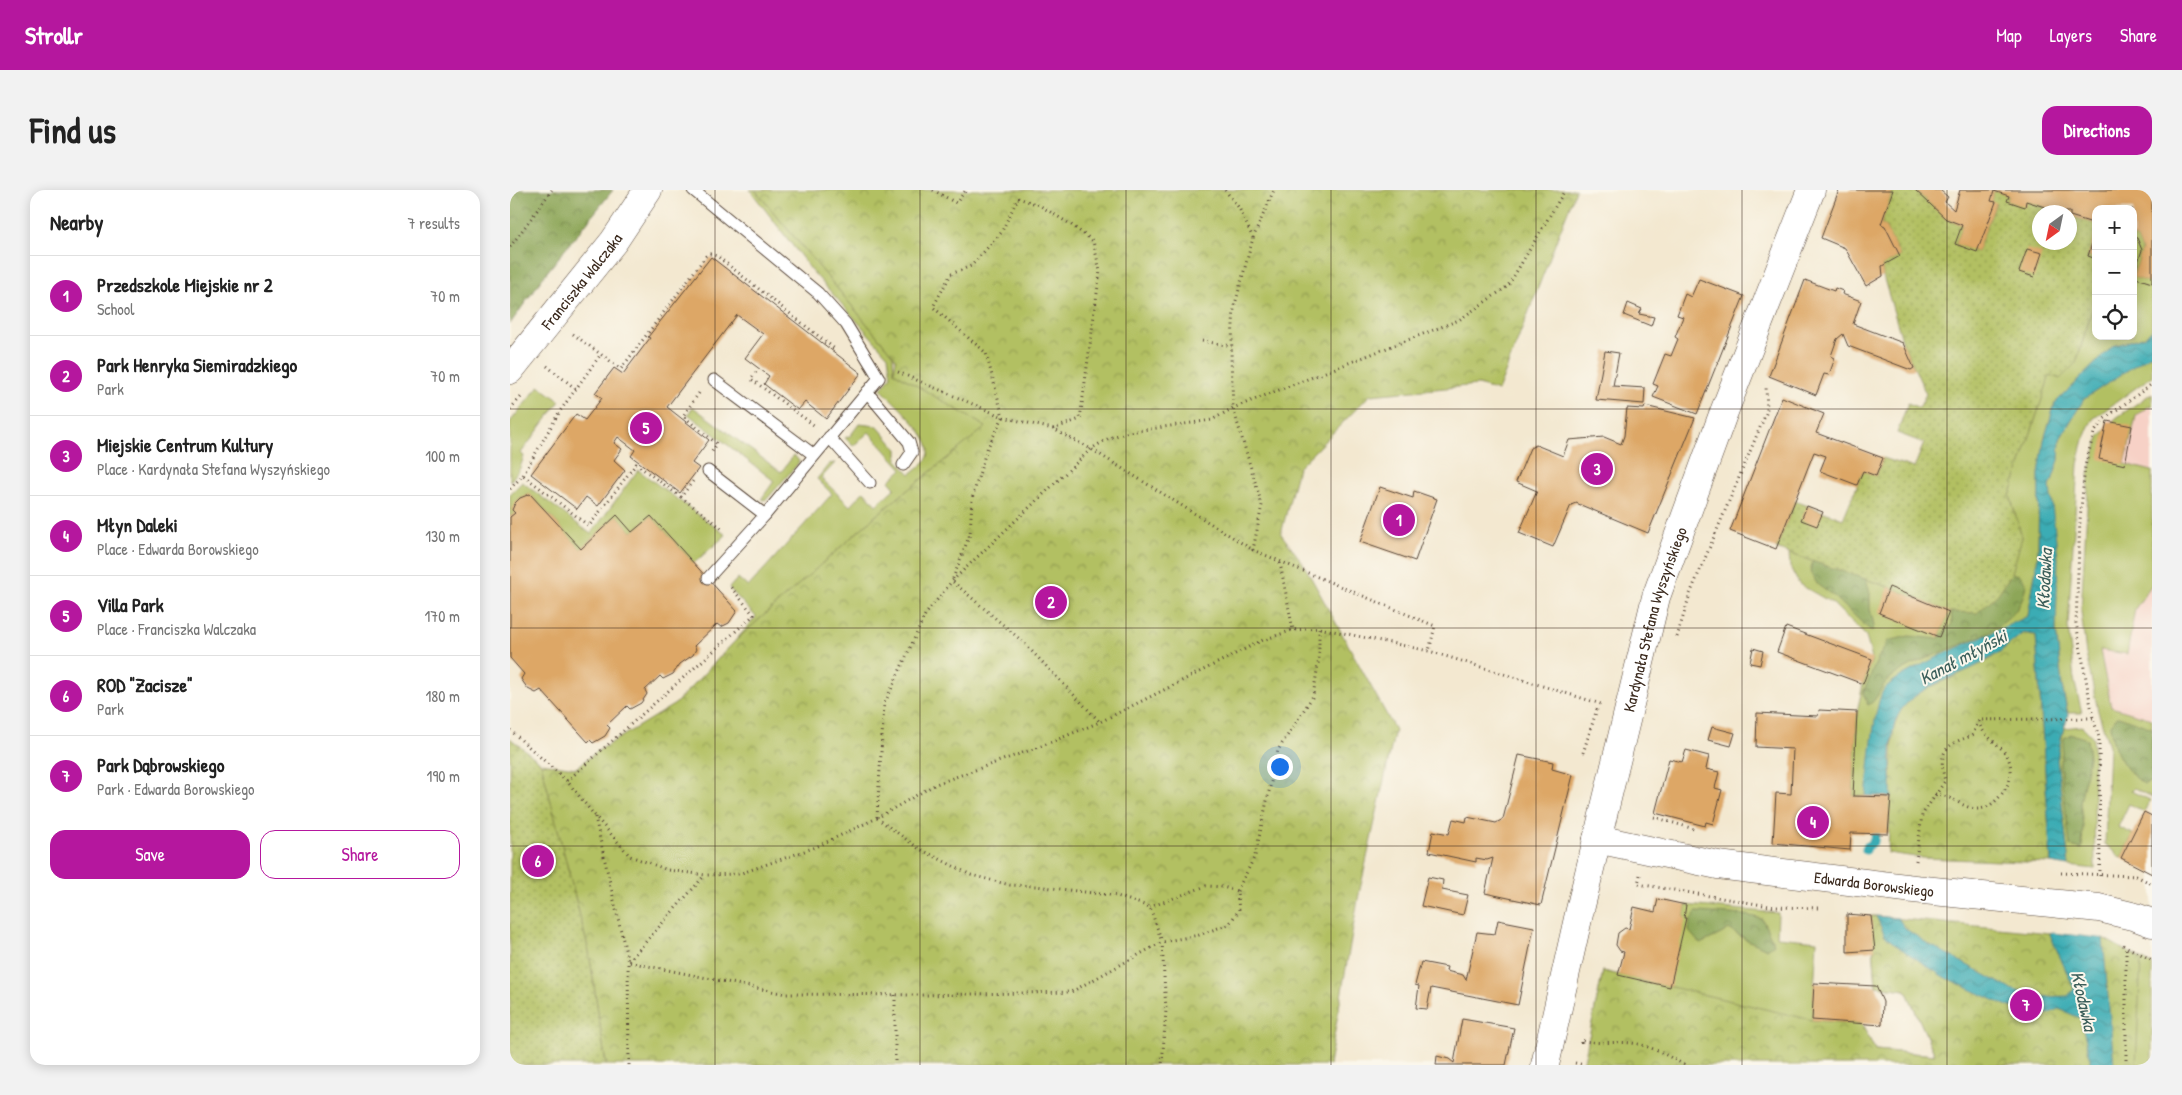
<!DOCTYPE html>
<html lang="en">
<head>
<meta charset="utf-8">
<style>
  body { margin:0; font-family:"Patrick Hand",sans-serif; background:#f2f2f2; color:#222 }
  .controls { position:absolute; right:15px; top:15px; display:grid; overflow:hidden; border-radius:10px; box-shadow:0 2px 12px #0003 }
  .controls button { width:45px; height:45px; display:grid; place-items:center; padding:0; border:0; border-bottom:1px solid #e0e0e0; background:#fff; color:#222; font:25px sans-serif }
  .compass { position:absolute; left:1522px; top:15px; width:45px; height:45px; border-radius:50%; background:#fff; box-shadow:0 2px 12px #0003; rotate:213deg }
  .you { position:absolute; left:769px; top:576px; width:18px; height:18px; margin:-12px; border:4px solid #fff; border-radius:50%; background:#1a73e8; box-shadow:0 0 0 8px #1a73e833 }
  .badge { display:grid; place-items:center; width:32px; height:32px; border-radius:50%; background:#b5179e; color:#fff; font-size:16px; font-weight:700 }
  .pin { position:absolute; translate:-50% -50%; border:2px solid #fff; box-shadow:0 1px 5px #0006 }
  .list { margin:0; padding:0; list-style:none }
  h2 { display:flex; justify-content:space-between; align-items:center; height:65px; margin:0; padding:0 20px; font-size:21px }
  h2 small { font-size:16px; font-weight:400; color:#767676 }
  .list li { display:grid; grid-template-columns:32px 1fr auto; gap:15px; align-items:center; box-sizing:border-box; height:80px; padding:0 20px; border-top:1px solid #e0e0e0 }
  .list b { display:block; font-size:19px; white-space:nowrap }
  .list p { margin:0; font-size:16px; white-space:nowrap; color:#767676 }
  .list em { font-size:16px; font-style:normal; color:#767676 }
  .actions { display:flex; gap:10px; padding:15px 20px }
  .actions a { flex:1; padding:11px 0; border:1px solid #b5179e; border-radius:15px; text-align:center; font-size:18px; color:#b5179e }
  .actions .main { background:#b5179e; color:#fff }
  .icon { flex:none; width:28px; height:28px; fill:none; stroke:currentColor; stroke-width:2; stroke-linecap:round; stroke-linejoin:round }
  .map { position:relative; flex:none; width:1642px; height:875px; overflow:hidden; border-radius:15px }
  header { display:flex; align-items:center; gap:30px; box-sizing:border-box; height:70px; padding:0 25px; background:#b5179e; color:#fff }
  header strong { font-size:24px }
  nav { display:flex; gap:28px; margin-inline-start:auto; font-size:18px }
  .intro { display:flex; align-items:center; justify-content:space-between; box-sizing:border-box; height:120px; padding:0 30px }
  h1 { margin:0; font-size:35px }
  .button { padding:12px 22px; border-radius:15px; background:#b5179e; color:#fff; font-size:18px; font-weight:700 }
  main { display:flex; gap:30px; padding:0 30px }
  aside { flex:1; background:#fff; border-radius:15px; box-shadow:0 2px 12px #0003 }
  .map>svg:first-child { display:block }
  .built { fill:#f7d1c6 }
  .grass { fill:#b2c062; stroke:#767540 }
  .forest { fill:url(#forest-crowns); stroke:#64683b }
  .park { fill:url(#park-crowns); stroke:#767540 }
  .garden { fill:url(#garden-dots); stroke:#767540 }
  .water { fill:url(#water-waves); stroke:#3b6b69 }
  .pier { fill:#f3e8d0 }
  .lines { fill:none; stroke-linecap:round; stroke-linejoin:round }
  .stream { stroke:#3bacb4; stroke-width:9 }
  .building { fill:#dda766 }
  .lane-casing { stroke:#574639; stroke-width:13 }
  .secondary-casing { stroke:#574639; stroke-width:29 }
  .path { stroke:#574639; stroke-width:3; stroke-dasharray:1 4; stroke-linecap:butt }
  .lane { stroke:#fff; stroke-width:11 }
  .secondary { stroke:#fff; stroke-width:28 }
  .grid { fill:none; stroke:#3b2a1e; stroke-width:1; stroke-opacity:0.55 }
  .labels { text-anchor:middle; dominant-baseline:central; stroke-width:4; stroke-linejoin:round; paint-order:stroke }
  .street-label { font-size:16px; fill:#3b2a1e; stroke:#fbf7ec }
  .water-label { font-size:18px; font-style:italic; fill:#3b5e5a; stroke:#fbf7ec }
</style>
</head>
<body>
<header>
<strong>Strollr</strong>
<nav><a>Map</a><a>Layers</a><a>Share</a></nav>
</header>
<div class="intro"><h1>Find us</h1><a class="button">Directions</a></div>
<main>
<aside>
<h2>Nearby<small>7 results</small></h2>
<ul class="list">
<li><span class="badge">1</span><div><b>Przedszkole Miejskie nr 2</b><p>School</p></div><em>70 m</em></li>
<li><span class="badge">2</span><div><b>Park Henryka Siemiradzkiego</b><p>Park</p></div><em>70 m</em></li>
<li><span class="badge">3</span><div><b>Miejskie Centrum Kultury</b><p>Place · Kardynała Stefana Wyszyńskiego</p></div><em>100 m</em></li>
<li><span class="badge">4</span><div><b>Młyn Daleki</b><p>Place · Edwarda Borowskiego</p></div><em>130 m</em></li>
<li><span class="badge">5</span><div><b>Villa Park</b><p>Place · Franciszka Walczaka</p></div><em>170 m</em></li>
<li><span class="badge">6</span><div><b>ROD &quot;Zacisze&quot;</b><p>Park</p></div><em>180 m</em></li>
<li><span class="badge">7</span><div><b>Park Dąbrowskiego</b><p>Park · Edwarda Borowskiego</p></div><em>190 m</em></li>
</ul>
<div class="actions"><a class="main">Save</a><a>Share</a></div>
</aside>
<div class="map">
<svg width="1642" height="875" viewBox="0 0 1642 875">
  <defs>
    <pattern id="forest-crowns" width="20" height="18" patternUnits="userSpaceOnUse" patternTransform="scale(1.25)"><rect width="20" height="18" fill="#8da658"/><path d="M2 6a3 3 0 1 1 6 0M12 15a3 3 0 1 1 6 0" fill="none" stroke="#748748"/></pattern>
    <pattern id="park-crowns" width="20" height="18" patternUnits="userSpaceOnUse" patternTransform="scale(1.25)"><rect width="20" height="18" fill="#b2c062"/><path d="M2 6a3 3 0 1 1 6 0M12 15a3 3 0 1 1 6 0" fill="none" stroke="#929c50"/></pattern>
    <pattern id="garden-dots" width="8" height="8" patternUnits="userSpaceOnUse" patternTransform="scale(1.25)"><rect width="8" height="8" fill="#b2c062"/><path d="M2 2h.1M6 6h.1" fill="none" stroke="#929c50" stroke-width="1.8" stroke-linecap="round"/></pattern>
    <pattern id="water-waves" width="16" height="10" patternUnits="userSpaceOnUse" patternTransform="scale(1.25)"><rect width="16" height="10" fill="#3bacb4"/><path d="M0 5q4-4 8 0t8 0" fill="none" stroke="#338c92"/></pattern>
  </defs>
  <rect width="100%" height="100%" fill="#fbf7ec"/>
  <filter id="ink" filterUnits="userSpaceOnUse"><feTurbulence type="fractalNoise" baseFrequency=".02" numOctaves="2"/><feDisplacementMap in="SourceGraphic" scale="10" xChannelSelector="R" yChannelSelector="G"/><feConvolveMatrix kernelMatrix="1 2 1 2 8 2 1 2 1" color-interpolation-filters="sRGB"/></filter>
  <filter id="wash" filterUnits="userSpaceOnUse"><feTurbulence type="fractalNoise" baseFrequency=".0096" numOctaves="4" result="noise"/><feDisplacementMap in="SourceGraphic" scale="20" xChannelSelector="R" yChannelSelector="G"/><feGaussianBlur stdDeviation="1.12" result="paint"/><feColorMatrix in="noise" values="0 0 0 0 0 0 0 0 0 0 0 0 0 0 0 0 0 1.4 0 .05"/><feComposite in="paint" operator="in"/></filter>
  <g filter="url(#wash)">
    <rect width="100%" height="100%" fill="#f3e8d0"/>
    <polygon class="built" points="1642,202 1642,605 1588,521 1576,464 1571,421 1579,284 1589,269 1597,231 1606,228"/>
    <g class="grass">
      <path d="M240 0H245L383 165 384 182 477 237 369 323 225 451 246 427 219 398 228 388 238 397 322 304 307 289 319 274 325 273 311 288 340 316 354 301 366 315 385 298 379 291 392 279 359 242 343 256 335 248 340 246 349 234 367 236 387 259V270L400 284C408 278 420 271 419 260 419 243 383 212 371 199L381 186 378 166 302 81Z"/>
      <polygon points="1623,47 1627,48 1632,60 1623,86"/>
      <polygon points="1623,87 1642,93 1642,139 1636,146 1603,156 1545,213 1534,250 1529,284 1528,366 1518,426 1491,440 1368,517 1356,606 1343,606 1347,522 1353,494 1362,469 1356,446 1322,413 1289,394 1280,377 1279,363 1379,397 1429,447 1439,422 1467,423 1512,347 1500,306 1540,184 1566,173 1586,107 1586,146 1623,146"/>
      <path d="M1642 164V186L1583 229C1574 243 1572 258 1568 274L1558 436 1564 489 1572 523H1558L1552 496 1546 439 1540 297 1549 270 1550 249 1574 209Z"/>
      <polygon points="29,196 50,211 11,263 14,266 10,278 0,292 0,232"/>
      <polygon points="1642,203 1642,217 1637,217 1626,226 1615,274 1642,281 1642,394 1625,419 1617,464 1590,460 1601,517 1642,529 1642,607 1624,598 1621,601 1640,610 1634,622 1619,614 1608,637 1623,644 1611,668 1595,654 1599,556 1588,521 1576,464 1571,421 1579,284 1589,247 1606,228"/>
      <polygon points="183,217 271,282 284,265 289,271 287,275 257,309 253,310 252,308 264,291 178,224"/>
      <polygon points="128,280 216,345 184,373 141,326 122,342 107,325 71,359 20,304 10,308 5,313 5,323 0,327 0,304 12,292 81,344"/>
      <polygon points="1572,536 1583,547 1585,679 1559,676 1547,569 1554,538"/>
      <polygon points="1176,715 1268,723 1267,747 1307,751 1302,830 1352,834 1365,860 1425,865 1396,800 1366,796 1361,726 1366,726 1375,746 1580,875 1079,847 1093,781 1108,785 1175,728 1174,728"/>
      <polygon points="1623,764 1642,775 1642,875 1620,875"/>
    </g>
    <g class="forest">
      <polygon points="0,0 103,0 37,82 0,134"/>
      <polygon points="1306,358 1354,382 1360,403 1360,419 1364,435 1363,440 1360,440 1325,407 1308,395 1300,382"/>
      <path d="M1494 382 1510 385 1516 393C1515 399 1514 406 1511 412 1491 453 1411 460 1377 491 1369 499 1368 510 1358 515L1353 503 1368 468 1378 451 1399 446 1428 449 1442 434 1441 413Z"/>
      <path d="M1608 526 1642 538V591L1634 594C1613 579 1603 561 1600 535Z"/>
      <polygon points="1561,544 1577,549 1579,567 1570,613 1573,635 1572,659 1560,656 1550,575 1554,548"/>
      <polygon points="1186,722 1236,725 1252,729 1264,754 1257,759 1235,749 1219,739 1211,744 1190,754 1179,741 1180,732"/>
    </g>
    <g class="park">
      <polygon points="245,0 1066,0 988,201 968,195 860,205 788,278 771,344 793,373 885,540 849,704 819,875 96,875 79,762 31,573 66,578 86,562 165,514 225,451 369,323 476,237 384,182 386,169 383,165"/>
      <polygon points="1513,443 1526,445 1541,673 1413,668 1378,663 1383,541 1389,522 1397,512 1414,500 1479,470"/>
      <polygon points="1361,726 1593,748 1631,769 1626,875 1073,875 1093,781 1302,830 1352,834 1365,860 1425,865 1396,800 1366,796"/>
    </g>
    <g class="garden">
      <polygon points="1383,0 1405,0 1436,29 1452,35 1445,54 1467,62 1486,13 1481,11 1484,1 1499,6 1497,11 1515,16 1516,11 1550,22 1530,22 1530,52 1560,52 1560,26 1586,34 1586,42 1578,66 1586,69 1586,107 1566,173 1550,189 1540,185 1500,306 1512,347 1502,383 1488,404 1467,423 1439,422 1379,397 1266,359 1285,311 1333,329 1353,281 1366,286 1373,268 1404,278 1414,253 1387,243 1398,213 1409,218 1416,204 1393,153 1373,86 1372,76 1390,66 1375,36 1371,34"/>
      <polygon points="0,548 31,573 79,762 96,875 0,875"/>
    </g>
    <g class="water">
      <path d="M1642 139V164L1574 209 1550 249 1549 270 1540 297 1548 368 1546 439 1552 496 1558 526 1552 544 1547 569 1559 676 1541 673 1526 445 1513 443C1502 452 1491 462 1479 469 1447 490 1389 496 1383 542 1379 563 1382 586 1381 607L1356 606C1359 583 1363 519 1373 501 1385 481 1491 440 1518 426L1528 366 1529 284 1534 250 1545 213 1603 156 1636 146Z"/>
      <polygon points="1366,726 1388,728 1396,739 1415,752 1501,799 1527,807 1558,806 1564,799 1539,742 1593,748 1604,875 1580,875 1580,866 1570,828 1549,819 1538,824 1514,822 1490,813 1432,786 1390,758 1375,746"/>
    </g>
    <polygon class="pier" points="1539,740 1592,746 1593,748 1539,742"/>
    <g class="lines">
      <polyline class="stream" points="1356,660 1357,657 1364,651 1365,644"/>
    </g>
    <g id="blocks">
      <g class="building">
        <polygon points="1329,0 1383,0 1371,34 1375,36 1390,66 1372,76 1373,86 1356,96 1335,58 1311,48"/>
        <polygon points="1405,0 1430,0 1438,7 1435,12 1444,20 1450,0 1642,0 1642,93 1623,87 1632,60 1627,48 1623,47 1623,19 1586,19 1586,34 1560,26 1560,22 1550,22 1516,11 1515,17 1497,11 1499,6 1484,1 1481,11 1486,12 1467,62 1445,54 1452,35 1436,29"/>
        <polygon points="1585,44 1586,44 1586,69 1578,66"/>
        <polygon points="1517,59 1532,63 1524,87 1509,82"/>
        <polygon points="201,67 351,183 316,229 295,212 288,220 254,194 259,186 235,168 253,144 227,125 157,217 199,250 182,273 189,278 170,303 121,266 125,260 108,247 104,253 112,259 104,270 115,280 88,316 76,307 67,319 21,284 66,224 75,230 92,208 85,203 104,178 113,184 140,148 138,147"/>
        <polygon points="1189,89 1234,106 1187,224 1143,207 1148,196 1143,194 1155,164 1161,166 1168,149 1165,147 1173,127 1167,125 1175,104 1181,107"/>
        <polygon points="1295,90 1324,101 1325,98 1333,101 1332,104 1351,111 1343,134 1393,153 1404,178 1401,180 1338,156 1333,144 1327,149 1321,166 1325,168 1319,185 1314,184 1306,205 1259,186"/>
        <polygon points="1118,113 1132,119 1129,124 1144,127 1141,136 1114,125"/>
        <polygon points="1095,161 1109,163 1103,196 1135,198 1134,214 1086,210"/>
        <polygon points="1272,207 1314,224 1306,243 1373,268 1366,286 1353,281 1347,295 1310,281 1316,266 1304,262 1266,359 1220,341"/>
        <polygon points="1135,216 1185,228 1138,343 1066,313 1061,315 1043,357 1009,343 1027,301 1006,292 1020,258 1026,255 1053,266 1059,250 1094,247 1111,254 1114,246 1117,218 1134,219"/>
        <polygon points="1597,231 1622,236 1615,275 1589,269"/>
        <polygon points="870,297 903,308 904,301 927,309 905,371 850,352"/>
        <polygon points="20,304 71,359 107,325 122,342 141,326 227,421 219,433 211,437 207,434 184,456 186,459 183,465 170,474 163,484 153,489 150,486 135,500 137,504 131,513 120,519 117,516 97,535 100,538 95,546 83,553 80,550 78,552 31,500 26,503 18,499 11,489 14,484 0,468 0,327 5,323 2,320 5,313 10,308"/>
        <polygon points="1297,316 1313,322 1307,336 1291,330"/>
        <polygon points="1379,397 1439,422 1429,447 1369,423"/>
        <polygon points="1276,437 1362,469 1353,494 1267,462"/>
        <polygon points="1243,458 1253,461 1250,475 1240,473"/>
        <polygon points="1309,520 1347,522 1343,606 1381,607 1378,644 1341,643 1340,660 1263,653 1266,603 1281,604 1283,559 1246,557 1247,523 1308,526"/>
        <polygon points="1202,537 1225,543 1221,556 1198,550"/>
        <polygon points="1176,560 1199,566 1196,579 1209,582 1205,598 1212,600 1203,634 1196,632 1195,636 1145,623 1159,569 1172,572"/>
        <polygon points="1009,565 1043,572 1042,579 1063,585 1031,715 975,703 983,668 977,670 966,668 966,672 919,662 923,641 939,644 943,629 956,632 957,627 986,633 993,629"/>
        <polygon points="1634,622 1642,626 1642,684 1611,668"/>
        <polygon points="918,687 933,690 932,700 958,705 953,725 911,716"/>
        <polygon points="1148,709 1176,715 1174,728 1176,728 1160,797 1108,785 1114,762 1110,761 1106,755 1108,743 1115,738 1119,739 1124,717 1145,722"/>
        <polygon points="1337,724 1361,726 1365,760 1337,762"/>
        <polygon points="988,730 1024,737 1008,815 921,798 917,819 906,818 909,796 905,795 911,772 937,777 936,781 953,785 956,790 967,742 985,744"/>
        <polygon points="1304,793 1366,796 1373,812 1372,835 1302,830"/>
        <polygon points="952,829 1004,838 996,875 926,875 927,866 939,869 944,873"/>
      </g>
    </g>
  </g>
  <g filter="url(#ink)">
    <use href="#blocks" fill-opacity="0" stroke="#574639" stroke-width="1"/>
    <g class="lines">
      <defs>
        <g id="lane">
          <polyline points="183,0 308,103 336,134 369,188 255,325 198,388"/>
          <polyline points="204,190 304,265"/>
          <polyline points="357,202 399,252 402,262 393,275"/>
          <polyline points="319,247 360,293"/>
          <polyline points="198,281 255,325"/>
        </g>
        <g id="secondary">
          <path id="s1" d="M0 180 104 51 138 0"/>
          <path id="s2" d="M1087 649 1208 675 1404 699 1589 718 1626 727 1642 733"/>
          <path id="s3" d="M1035 875 1069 724 1146 407 1212 227 1301 0"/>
        </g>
      </defs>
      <use href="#lane" class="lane-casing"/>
      <use href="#secondary" class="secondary-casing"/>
      <g class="path">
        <polyline points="423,0 446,13 456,0"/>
        <polyline points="715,0 729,18 743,48 724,118 721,167 723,218 752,315 743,360 925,436 919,461"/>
        <polyline points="743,48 764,0"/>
        <polyline points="0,57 42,0"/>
        <polyline points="63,144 111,179 196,66 200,64 207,66 326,160"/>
        <polyline points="692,151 722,156"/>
        <polyline points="37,176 66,199"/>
        <polyline points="246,182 241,189 305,236"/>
        <polyline points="388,182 493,227 543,239 581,259 743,360"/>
        <polyline points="189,203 173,226 207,254 201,263"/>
        <polyline points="0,219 12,206"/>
        <polyline points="543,239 570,229 590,81 583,51 560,34 529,15 508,8 491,43 461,76 441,84 423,117 476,163 493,227 476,261 462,309 460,344 442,391 512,451 590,532"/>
        <polyline points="13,285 50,221 91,164"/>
        <polyline points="0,299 13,285 79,336 126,274 171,307 183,291"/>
        <polyline points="171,307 214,340"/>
        <polyline points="770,373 783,440"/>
        <polyline points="1167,447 1180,404 1257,221 1256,196"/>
        <polyline points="0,540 57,591 85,626 120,666 158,680 195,685 229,684 306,657 367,628 426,594 529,557 590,532 753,450 783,440 809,438 919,461 1091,514"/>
        <polyline points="1073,563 1088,516"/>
        <polyline points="57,591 244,425 219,395"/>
        <path d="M1425 604C1442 606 1448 614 1461 618 1479 623 1492 606 1499 592 1503 583 1501 571 1495 563 1486 551 1472 546 1469 531"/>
        <polyline points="85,627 118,772 195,685"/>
        <polyline points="367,627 374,515 415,425 442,391 581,259 599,248 619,242 702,230 723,218 949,130 998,96 1055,0"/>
        <polyline points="1144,627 1184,639"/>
        <polyline points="367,628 408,658 461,685 500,695 526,696 607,706 640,717 652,752 656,820 652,875"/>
        <path d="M1406 671 1412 625 1435 591C1428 563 1434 554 1462 546L1469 530 1583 528"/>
        <polyline points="1551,683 1626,686 1642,694"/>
        <polyline points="1130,685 1128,694 1265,717 1311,718"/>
        <polyline points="1590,686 1589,547 1583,528 1566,433 1570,330 1575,276 1584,243 1594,229 1642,194"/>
        <polyline points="727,701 745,666 768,560 803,506 809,468 809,438"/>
        <polyline points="1613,755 1642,770"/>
        <polyline points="385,805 385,875"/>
        <path d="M1071 853V850C1087 855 1105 851 1121 853 1141 855 1157 866 1175 875"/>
        <polyline points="1065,873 1074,875"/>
        <polyline points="119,875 118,772 276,804 412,805 561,802 652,752 689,745 719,734 729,720 727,701 713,697 696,696 640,717"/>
        <polyline points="1616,875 1616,757"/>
      </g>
      <use href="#lane" class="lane"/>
      <use href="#secondary" class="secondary"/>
    </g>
  </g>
  <path class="grid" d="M205 0V875M410 0V875M616 0V875M821 0V875M1026 0V875M1232 0V875M1437 0V875M0 219H1642M0 438H1642M0 656H1642"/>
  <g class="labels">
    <g class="street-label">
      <text stroke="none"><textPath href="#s1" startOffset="114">Franciszka Walczaka</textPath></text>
      <text stroke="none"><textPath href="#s3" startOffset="459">Kardynała Stefana Wyszyńskiego</textPath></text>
      <text stroke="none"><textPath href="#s2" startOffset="281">Edwarda Borowskiego</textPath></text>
    </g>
    <g class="water-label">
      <text transform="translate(1534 389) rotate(-87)">Kłodawka</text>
      <text transform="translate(1453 467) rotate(-28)">Kanał młyński</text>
      <text transform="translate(1574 811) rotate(77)">Kłodawka</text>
    </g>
  </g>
</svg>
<div class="controls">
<button>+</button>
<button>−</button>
<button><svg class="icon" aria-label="locate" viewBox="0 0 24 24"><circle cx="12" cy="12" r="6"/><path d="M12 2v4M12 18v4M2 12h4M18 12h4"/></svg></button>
</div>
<svg class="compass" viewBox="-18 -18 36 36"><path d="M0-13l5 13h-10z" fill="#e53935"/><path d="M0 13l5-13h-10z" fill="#767676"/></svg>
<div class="you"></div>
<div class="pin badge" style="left:889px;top:330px">1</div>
<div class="pin badge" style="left:541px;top:412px">2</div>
<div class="pin badge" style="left:1087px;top:279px">3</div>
<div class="pin badge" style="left:1303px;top:632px">4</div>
<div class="pin badge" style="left:136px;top:238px">5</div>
<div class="pin badge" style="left:28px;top:671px">6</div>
<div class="pin badge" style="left:1516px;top:815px">7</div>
</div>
</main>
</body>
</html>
